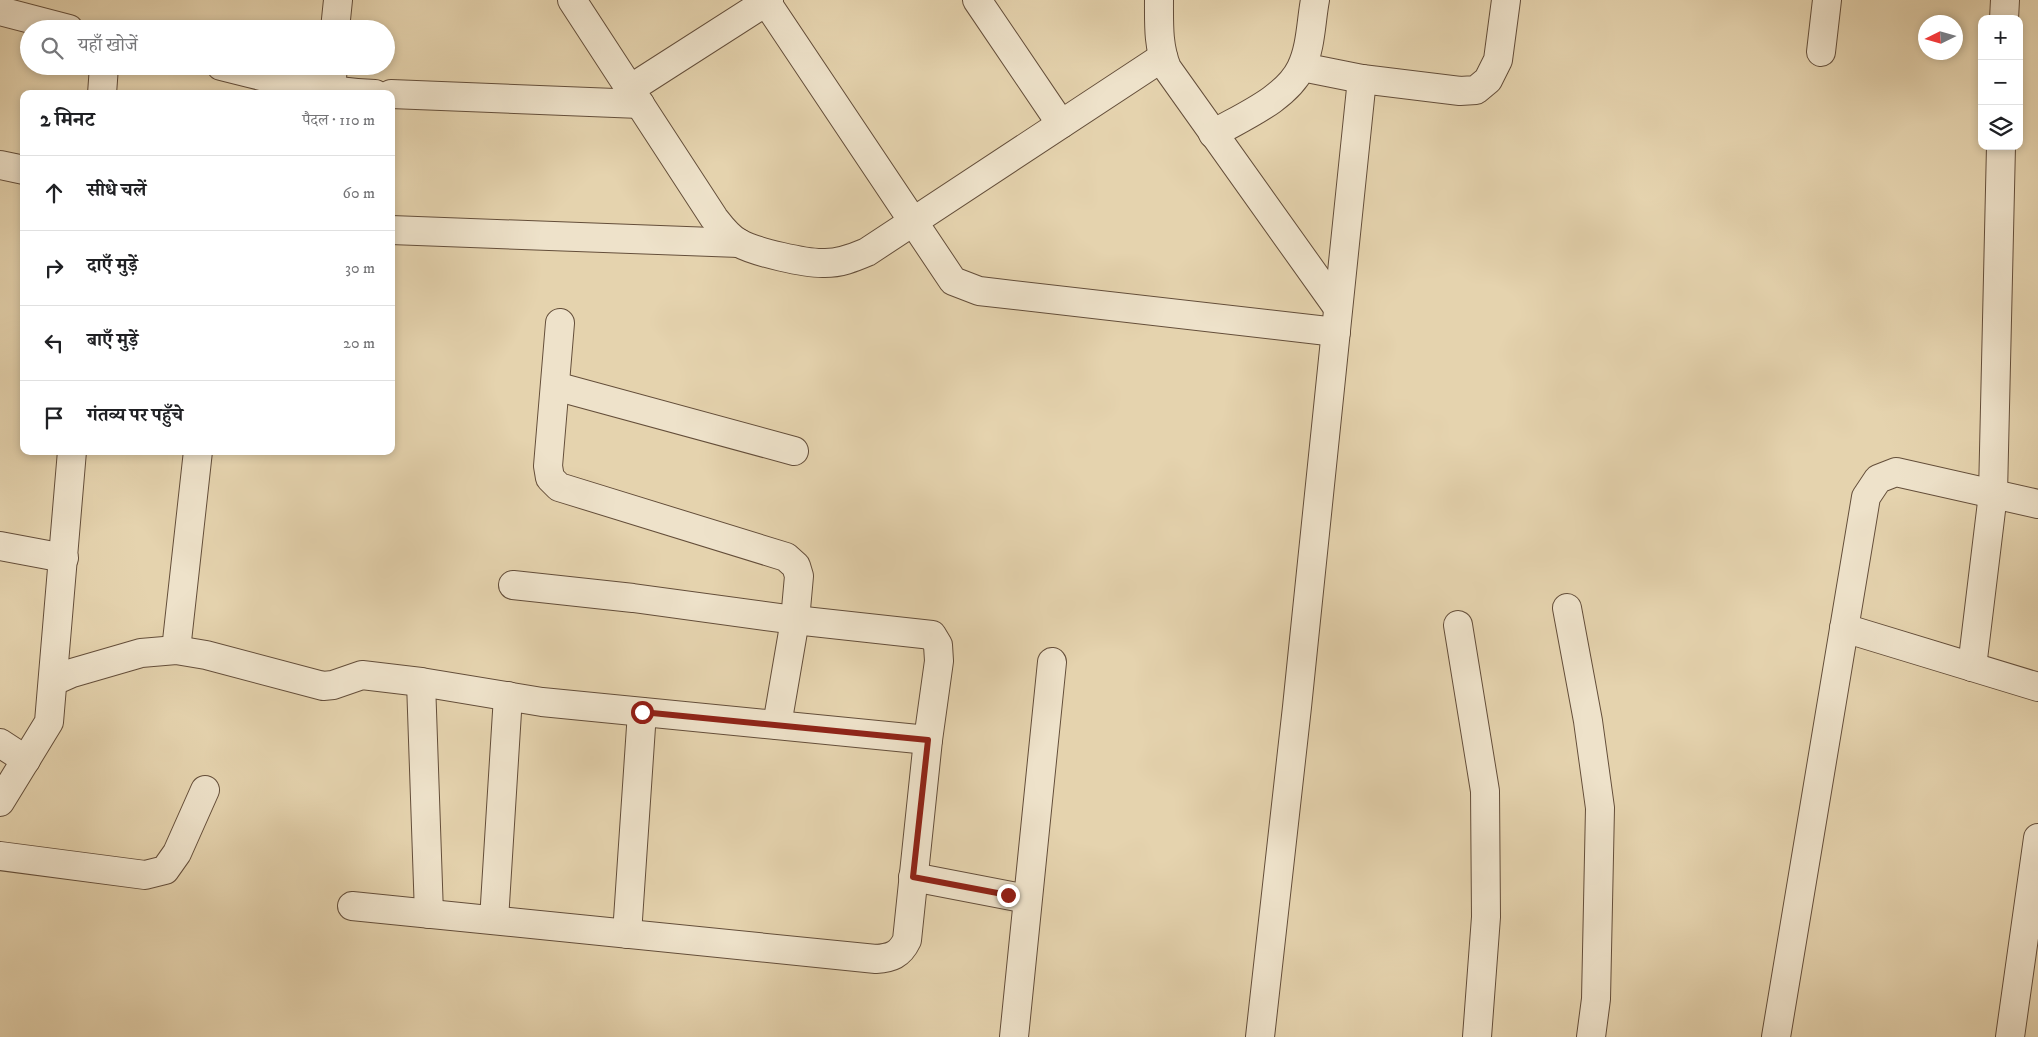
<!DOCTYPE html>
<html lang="hi">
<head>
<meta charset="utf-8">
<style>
  body { margin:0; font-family:"IM FELL DW Pica","Noto Serif Devanagari",serif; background:#f6f6f6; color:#202124 }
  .controls { position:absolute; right:15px; top:15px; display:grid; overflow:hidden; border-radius:10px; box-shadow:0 2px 8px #0003 }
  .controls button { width:45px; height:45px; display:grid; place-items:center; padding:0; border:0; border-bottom:1px solid #e0e0e0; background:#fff; color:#202124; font:25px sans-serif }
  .compass { position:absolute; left:1918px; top:15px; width:45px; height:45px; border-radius:50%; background:#fff; box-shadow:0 2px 8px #0003; rotate:265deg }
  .stop { position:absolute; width:15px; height:15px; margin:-11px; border:4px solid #8f2418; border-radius:50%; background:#fff }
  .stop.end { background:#8f2418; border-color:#fff; box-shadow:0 1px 5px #0008 }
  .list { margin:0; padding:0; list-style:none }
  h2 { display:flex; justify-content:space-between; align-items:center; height:65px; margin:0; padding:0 20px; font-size:21px }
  h2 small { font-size:16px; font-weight:400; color:#757577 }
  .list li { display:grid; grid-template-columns:32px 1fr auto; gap:15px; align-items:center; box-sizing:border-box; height:75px; padding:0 20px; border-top:1px solid #e0e0e0 }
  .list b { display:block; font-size:19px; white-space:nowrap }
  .list em { font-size:16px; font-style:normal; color:#757577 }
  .icon { flex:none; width:28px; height:28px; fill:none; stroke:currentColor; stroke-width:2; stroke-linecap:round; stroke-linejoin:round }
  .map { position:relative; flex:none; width:2038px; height:1037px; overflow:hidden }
  .search { position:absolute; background:#fff; box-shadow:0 2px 8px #0003; left:20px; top:20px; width:375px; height:55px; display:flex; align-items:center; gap:12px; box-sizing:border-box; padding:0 18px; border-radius:28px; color:#757577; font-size:19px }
  .panel { position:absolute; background:#fff; box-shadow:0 2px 8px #0003; left:20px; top:90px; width:375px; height:365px; border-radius:10px }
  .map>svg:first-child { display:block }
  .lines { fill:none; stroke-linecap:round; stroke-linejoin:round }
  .minor-casing { stroke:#644e3a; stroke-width:30 }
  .minor { stroke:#eee2ca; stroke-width:28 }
  .route { stroke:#8f2418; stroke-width:6 }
</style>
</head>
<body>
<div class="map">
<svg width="2038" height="1037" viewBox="0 0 2038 1037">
  <rect width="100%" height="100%" fill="#e5d3ae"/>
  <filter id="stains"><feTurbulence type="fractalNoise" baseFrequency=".004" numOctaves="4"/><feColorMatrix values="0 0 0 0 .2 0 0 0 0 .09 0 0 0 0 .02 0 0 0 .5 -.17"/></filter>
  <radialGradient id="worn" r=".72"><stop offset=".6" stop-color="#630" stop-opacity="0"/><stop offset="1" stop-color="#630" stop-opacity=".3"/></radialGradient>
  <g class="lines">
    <defs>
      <g id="minor">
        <path d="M572 0 714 218C721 227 728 237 739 243 755 252 807 264 825 263 840 263 853 258 867 252L1163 57"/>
        <polyline points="765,0 953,281 979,291 1336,332"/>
        <polyline points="977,0 1061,124"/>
        <path d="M1159 0C1159 24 1158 46 1167 68L1338 308"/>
        <polyline points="0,11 69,29"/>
        <polyline points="2004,19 2005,0"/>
        <polyline points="335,29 338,0"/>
        <polyline points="1821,52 1827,0"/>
        <path d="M221 66C272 79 323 92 375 94"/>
        <polyline points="1302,67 1362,79 1460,91 1476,90 1488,80 1498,60 1506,0"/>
        <polyline points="630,89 769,0"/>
        <polyline points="331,90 333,66"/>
        <polyline points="102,94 104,66"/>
        <polyline points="391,94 640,104"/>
        <path d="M1213 134C1242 117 1286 99 1301 68 1311 48 1311 21 1315 0"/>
        <polyline points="0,165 24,170"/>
        <polyline points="391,230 739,243"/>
        <polyline points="560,323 548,466 550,478 559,487 786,557 796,566 799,576 795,620 777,725"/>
        <polyline points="555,386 794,451"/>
        <polyline points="0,546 64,558"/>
        <polyline points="1567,608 1588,721 1600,808 1596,999 1591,1037"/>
        <polyline points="1458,625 1485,791 1486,917 1477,1037"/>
        <polyline points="1844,628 2038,687"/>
        <polyline points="176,650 198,451"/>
        <polyline points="1972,667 1993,494 2001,146"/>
        <polyline points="54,681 72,673 141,653 176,650 206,655 323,686 333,685 362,675 421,682 542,702 928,740"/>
        <polyline points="421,682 429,914"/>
        <polyline points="0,743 26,760"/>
        <polyline points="0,802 49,722 72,451"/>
        <polyline points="0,856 145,875 165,870 177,853 205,790"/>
        <polyline points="913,877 1027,899"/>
        <path d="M352 906 876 959C891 958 900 955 907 940L928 740 939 661 938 645 932 635 795 620 633 598 513 585"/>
        <polyline points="494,920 508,696"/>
        <polyline points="627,934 642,712"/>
        <polyline points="1014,1037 1052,662"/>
        <polyline points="1260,1037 1297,707 1362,79"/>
        <polyline points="1776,1037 1866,497 1878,479 1896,472 2038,504"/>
        <polyline points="2010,1037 2038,838"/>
      </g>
    </defs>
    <use href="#minor" class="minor-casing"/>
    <use href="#minor" class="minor"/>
  </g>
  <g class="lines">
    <polyline class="route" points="642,712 928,740 913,877 1008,895"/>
  </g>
  <rect width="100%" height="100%" filter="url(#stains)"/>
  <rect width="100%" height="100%" fill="url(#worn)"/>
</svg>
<div class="controls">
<button>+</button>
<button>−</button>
<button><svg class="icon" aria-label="layers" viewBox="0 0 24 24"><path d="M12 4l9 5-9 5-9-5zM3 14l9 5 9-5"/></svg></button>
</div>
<svg class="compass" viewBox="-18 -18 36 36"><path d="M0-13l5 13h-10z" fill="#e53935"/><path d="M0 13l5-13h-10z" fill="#757577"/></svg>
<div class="stop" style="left:642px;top:712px"></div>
<div class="stop end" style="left:1008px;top:895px"></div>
<div class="search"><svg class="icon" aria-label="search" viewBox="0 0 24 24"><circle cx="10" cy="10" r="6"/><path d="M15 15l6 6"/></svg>यहाँ खोजें</div>
<section class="panel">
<h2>2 मिनट<small>पैदल · 110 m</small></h2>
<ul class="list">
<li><svg class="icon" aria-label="ahead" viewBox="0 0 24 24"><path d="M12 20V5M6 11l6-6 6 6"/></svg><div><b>सीधे चलें</b></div><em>60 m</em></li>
<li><svg class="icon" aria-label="right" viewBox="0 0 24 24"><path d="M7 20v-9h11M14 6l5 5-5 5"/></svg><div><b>दाएँ मुड़ें</b></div><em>30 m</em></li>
<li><svg class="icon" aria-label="left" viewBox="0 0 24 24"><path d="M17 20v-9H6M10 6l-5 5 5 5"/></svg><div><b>बाएँ मुड़ें</b></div><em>20 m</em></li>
<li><svg class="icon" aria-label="arrive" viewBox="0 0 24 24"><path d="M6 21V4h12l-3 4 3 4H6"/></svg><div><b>गंतव्य पर पहुँचे</b></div></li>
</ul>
</section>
</div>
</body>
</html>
